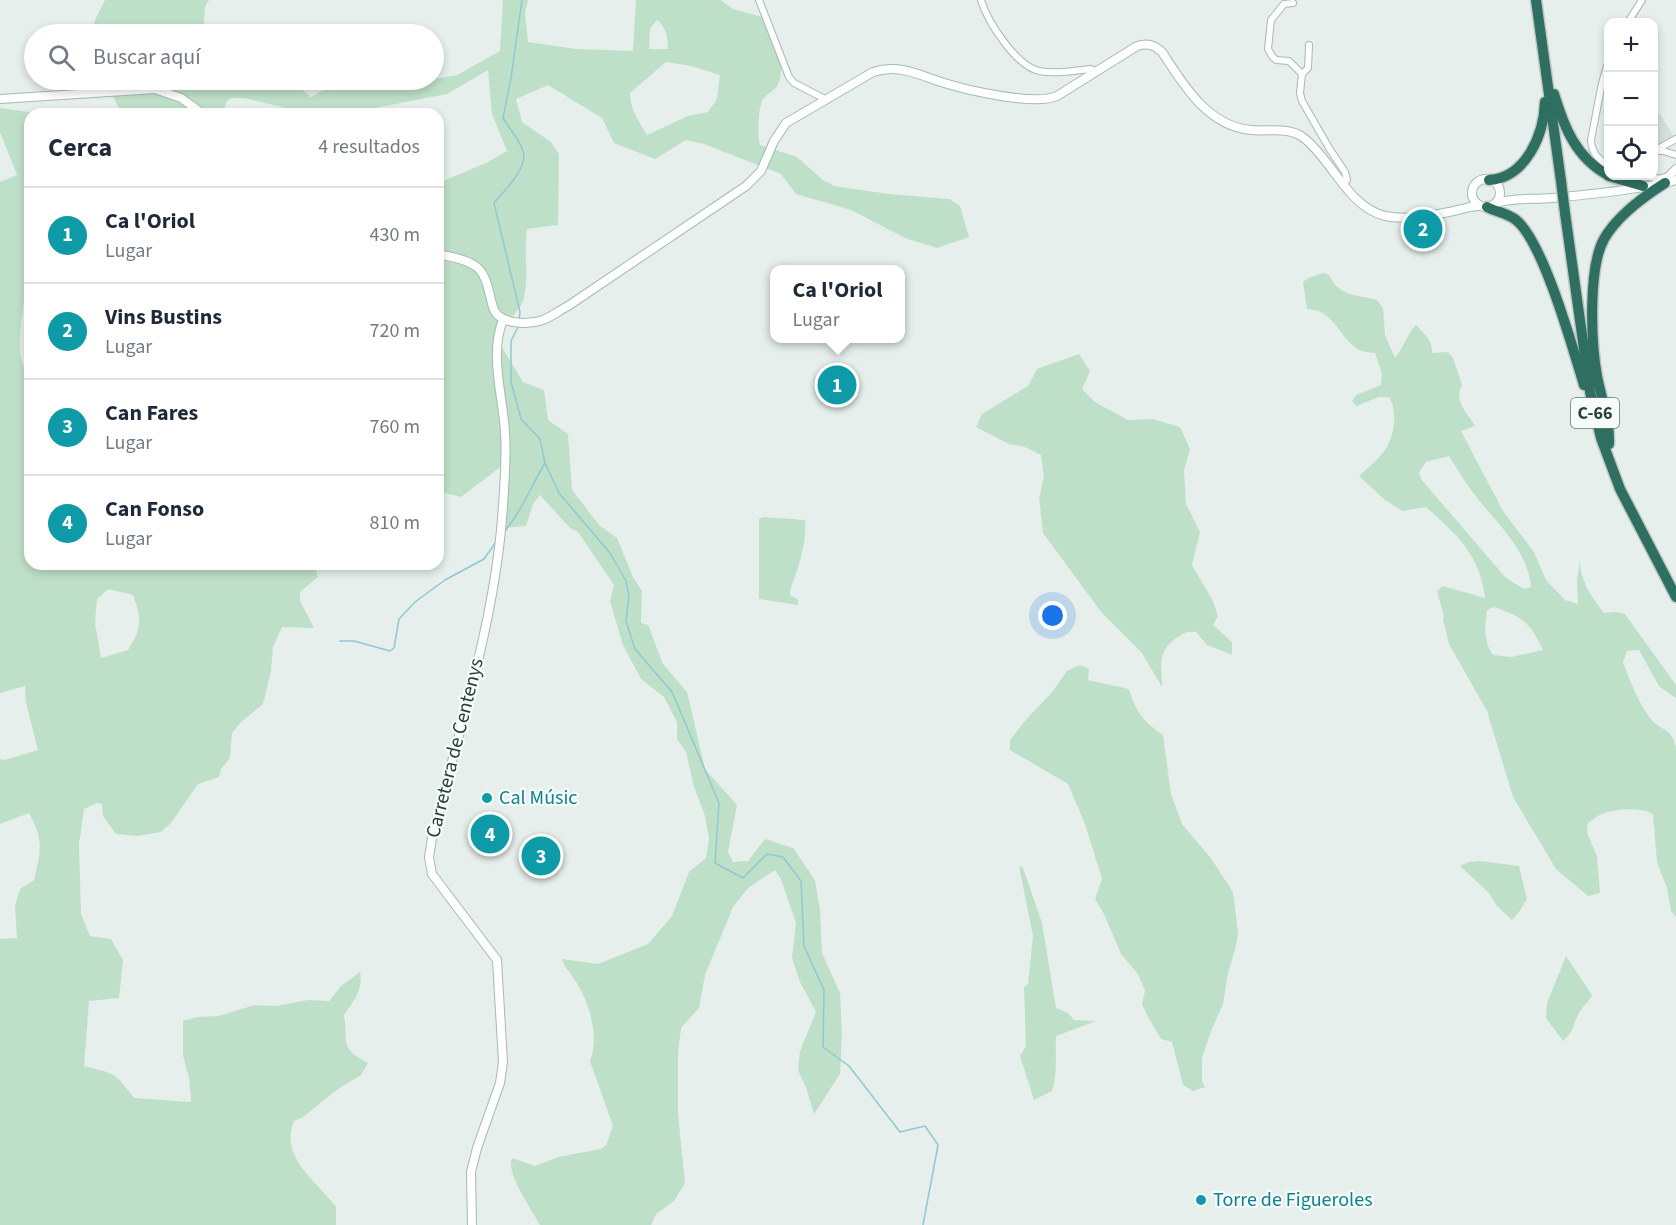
<!DOCTYPE html>
<html lang="es">
<head>
<meta charset="utf-8">
<style>
  body { margin:0; font-family:"Source Sans 3",sans-serif; background:#f2f2f3; color:#1f2937 }
  .controls { position:absolute; right:18px; top:18px; display:grid; overflow:hidden; border-radius:12px; box-shadow:0 3px 9px #0003 }
  .controls button { width:54px; height:54px; display:grid; place-items:center; padding:0; border:0; border-bottom:2px solid #e0e1e3; background:#fff; color:#1f2937; font:30px sans-serif }
  .you { position:absolute; left:1053px; top:616px; width:21px; height:21px; margin:-15px; border:4px solid #fff; border-radius:50%; background:#1a73e8; box-shadow:0 0 0 9px #1a73e833 }
  .badge { display:grid; place-items:center; width:39px; height:39px; border-radius:50%; background:#7f5249; color:#fff; font-size:20px; font-weight:700 }
  .pin { position:absolute; translate:-50% -50%; border:3px solid #fff; box-shadow:0 2px 6px #0006 }
  .popup { position:absolute; left:770px; top:265px; width:135px; height:78px; box-sizing:border-box; display:grid; place-content:center; border-radius:12px; background:#fff; filter:drop-shadow(0 2px 4px #0005); font-size:20px; white-space:nowrap; color:#747a83 }
  .popup b { font-size:22px; color:#1f2937 }
  .popup::after { content:''; position:absolute; left:50%; top:100%; margin-left:-12px; border:12px solid transparent; border-top-color:#fff }
  .list { margin:0; padding:0; list-style:none }
  h2 { display:flex; justify-content:space-between; align-items:center; height:78px; margin:0; padding:0 24px; font-size:26px }
  h2 small { font-size:20px; font-weight:400; color:#747a83 }
  .list li { display:grid; grid-template-columns:39px 1fr auto; gap:18px; align-items:center; box-sizing:border-box; height:96px; padding:0 24px; border-top:2px solid #e0e1e3 }
  .list b { display:block; font-size:22px; white-space:nowrap }
  .list p { margin:0; font-size:20px; white-space:nowrap; color:#747a83 }
  .list em { font-size:20px; font-style:normal; color:#747a83 }
  .icon { flex:none; width:33px; height:33px; fill:none; stroke:currentColor; stroke-width:2; stroke-linecap:round; stroke-linejoin:round }
  .map { position:relative; flex:none; width:1676px; height:1225px; overflow:hidden }
  .search { position:absolute; background:#fff; box-shadow:0 3px 9px #0003; left:24px; top:24px; width:420px; height:66px; display:flex; align-items:center; gap:15px; box-sizing:border-box; padding:0 21px; border-radius:33px; color:#747a83; font-size:22px }
  .panel { position:absolute; background:#fff; box-shadow:0 3px 9px #0003; left:24px; top:108px; width:420px; height:462px; border-radius:18px }
  .map>svg:first-child { display:block }
  .built { fill:#d4dfda }
  .green { fill:#bfe0c8; fill-rule:evenodd }
  .lines { fill:none; stroke-linecap:round; stroke-linejoin:round }
  .stream { stroke:#8ec9d4; stroke-width:1.5 }
  .street-casing { stroke:#a8b8b2; stroke-width:8 }
  .secondary-casing { stroke:#a4bbb3; stroke-width:10 }
  .highway-casing { stroke:#c2cac8; stroke-width:13 }
  .street { stroke:#fff; stroke-width:6 }
  .secondary { stroke:#fff; stroke-width:8 }
  .highway { stroke:#2f6f62; stroke-width:10 }
  .highway-bridge-casing { stroke:#c2cac8; stroke-width:13; stroke-linecap:butt }
  .highway-bridge { stroke:#2f6f62; stroke-width:10 }
  .culture-dot { fill:#0f9aa8; stroke:#f7fbf9; stroke-width:2 }
  .labels { text-anchor:middle; dominant-baseline:central; stroke-width:4.5; stroke-linejoin:round; paint-order:stroke }
  .shield { fill:#f7fbf9; stroke:#637a73; stroke-width:1.5 }
  .shield-label { font-size:18px; font-weight:bold; fill:#24423a }
  .street-label { font-size:20px; fill:#24423a; stroke:#f7fbf9 }
  .culture-label { font-size:20px; fill:#0d838f; stroke:#f7fbf9; text-anchor:start }
</style>
</head>
<body>
<div class="map">
<svg width="1676" height="1225" viewBox="0 0 1676 1225">
  <rect width="100%" height="100%" fill="#e6efeb"/>
  <polygon class="built" points="1654,112 1660,114 1673,135 1676,134 1676,142 1654,153"/>
  <g class="green">
    <polygon points="105,0 209,0 205,7 203,34 92,34 95,20"/>
    <path d="M503 0H528L525 13 528 42 576 49 633 51 636 0H721L733 9 766 18C774 35 788 68 777 86 774 91 767 94 763 99 758 108 757 135 760 145L797 157 823 180 834 186 889 194 949 199 960 206 969 237 937 248 905 238 851 210 796 194 781 174 704 144 686 140 655 159 614 143 602 118 548 85 516 99 522 122 551 142 559 154 558 225 527 229C523 249 531 291 520 307 513 317 502 326 494 334L523 382 544 390 548 420 568 434 572 490 599 525 617 538 633 577 642 591 641 623 648 625 663 664 687 692 705 769 737 805 728 852 733 862 748 861 765 839 793 848 815 880 820 910 822 953 840 993 842 1034 840 1074 814 1114 807 1090 798 1070 800 1051 816 1012 800 982 792 958 796 923 781 879 775 870 748 888 733 907 705 975 699 1008 681 1028 678 1052V1113L685 1183 674 1201 656 1214 651 1225H540C532 1210 505 1172 512 1158L535 1166 558 1157 601 1149 606 1145 613 1126 590 1061C600 1037 589 1000 574 979 570 972 564 967 562 959L598 964 648 944 672 916 689 872 706 858 709 839 705 816 694 787 686 752 677 739V722L664 697 641 679 623 645 610 601 614 585 578 532 570 528 540 495 533 504 526 526 503 528 499 500 503 465 461 497 438 491V183L486 163 507 151 492 114 488 70 447 94 344 114H296L282 107 244 98H232L227 101 222 114H122L105 80H290L311 97 325 89 332 80H428L457 75 500 51ZM657 20C666 26 668 39 668 49H649L650 29ZM666 62 691 66 720 75 717 99 708 112 688 116 647 135C639 122 630 109 630 93Z"/>
    <path d="M0 108 29 112 50 111 53 114H30V298L27 293 24 299C22 320 13 361 30 376V564H314L318 577 300 592V601L314 628 282 627 273 647 271 671 263 704 241 722 232 733 230 758 221 769 219 777 198 784 171 823 161 832 138 836 116 834 103 816 102 804 97 803 84 809 79 844 81 914 90 936 111 939 123 960 119 998 89 1001 84 1066C116 1075 113 1070 134 1098L191 1102 189 1078 183 1055V1021L198 1017 218 1016 255 1005 276 1006 308 1000 329 1001 341 986 360 972C364 989 353 1002 344 1015 349 1044 338 1047 368 1063L361 1075 338 1089 303 1117 294 1121C279 1158 317 1181 336 1207V1225H0V939L17 938 15 906 20 889 34 880C41 851 44 840 29 813L0 824V759L5 760 38 750 26 702 25 686 0 693V182L17 175 0 132ZM108 589 133 595C142 620 142 628 128 650L101 658 95 623 97 599Z"/>
    <path d="M1323 273 1329 275C1340 297 1355 294 1377 300L1383 308 1385 335 1395 358C1403 349 1408 332 1416 325 1424 334 1433 340 1432 353L1448 352 1453 358 1462 385C1453 401 1467 412 1475 426L1461 431 1503 511 1534 552 1546 580 1565 600 1578 604 1577 581 1580 560C1580 582 1592 597 1604 613L1617 612 1625 614 1676 685V698L1659 686 1639 650 1627 651 1623 662C1629 679 1640 706 1651 719 1662 733 1670 725 1676 747V917L1671 911 1667 888 1657 862 1653 814C1640 807 1615 808 1600 815 1596 816 1592 821 1588 823L1587 833 1597 856 1600 893 1588 896 1556 869 1513 797 1487 711 1449 644 1443 619 1444 616 1437 591 1443 586 1485 598C1480 554 1457 535 1426 507L1402 511 1385 500 1359 476C1369 467 1384 455 1389 443 1395 429 1397 409 1389 397H1379L1356 406 1352 401 1356 395 1381 385 1382 374 1375 353C1368 352 1361 352 1356 348 1338 335 1333 309 1307 309L1303 282 1308 278ZM1449 456C1458 471 1467 485 1478 499 1499 525 1528 551 1531 587L1524 589 1506 578 1421 479 1419 472 1426 462ZM1493 607C1522 616 1530 622 1543 650L1511 657 1493 655C1483 641 1485 627 1487 610Z"/>
    <path d="M1079 354 1090 371 1082 389 1095 402 1128 420 1153 419 1180 427 1190 449 1184 471 1186 504 1200 532 1192 565 1212 599 1218 616 1213 625 1232 642V655L1207 645 1196 632C1186 631 1182 634 1174 640 1157 652 1162 668 1162 687L1142 653 1102 613 1043 533 1039 498 1044 477 1041 455 1025 447 1009 444 976 427 982 414 1028 386 1037 369Z"/>
    <path d="M763 517 805 520C807 546 798 567 790 591V595L798 600V605L759 599V519Z"/>
    <path d="M1080 665 1089 669 1088 680 1129 689C1136 712 1143 721 1163 735L1171 794 1182 824 1210 857 1233 892 1238 933 1236 946 1228 973 1223 1004 1211 1031 1202 1058V1081L1205 1087 1193 1091 1183 1085 1172 1042 1161 1039 1148 1017 1142 1004 1145 991 1138 974 1121 954 1104 914 1095 899 1102 879 1085 824 1068 784 1010 750V740L1024 722 1053 691 1067 671Z"/>
    <polygon points="1480,861 1519,866 1527,899 1519,912 1512,920 1496,905 1489,893 1460,866 1469,862"/>
    <path d="M1019 866 1023 868 1042 923 1056 1008 1068 1013 1074 1020 1096 1021 1056 1036C1055 1054 1058 1074 1052 1091L1034 1100 1020 1056 1026 1046 1024 987 1028 984 1033 936Z"/>
    <path d="M1566 956 1592 995C1589 1003 1581 1007 1578 1015 1571 1028 1576 1029 1563 1041L1546 1018 1547 1003Z"/>
  </g>
  <g class="lines">
    <g class="stream">
      <path d="M519 319 520 312 494 203C504 191 529 167 523 151 519 139 509 128 503 118L511 78 522 0"/>
      <polyline points="518,327 511,341 511,382 521,419 540,439 545,463 559,493 610,553 626,581 629,596 626,621 635,649 672,692 719,803 715,863 743,878 767,854 783,857 801,881 804,946 824,990 823,1047 849,1066 900,1132 925,1126 938,1145 923,1225"/>
      <path d="M505 531C522 511 531 486 545 463"/>
      <polyline points="340,641 354,641 390,651 394,648 399,619 415,602 445,580 484,559 496,542"/>
    </g>
    <defs>
      <g id="street">
        <polyline points="759,0 789,77 794,83 825,99"/>
        <path d="M981 0C987 21 1016 66 1039 71 1056 74 1074 71 1091 69L1095 72"/>
        <polyline points="1293,3 1284,4 1271,20 1268,49 1272,56 1276,60 1289,61 1302,74 1300,93 1302,101 1329,148 1345,172 1347,180 1344,184"/>
        <polyline points="1628,22 1642,0"/>
        <path d="M1608 63 1602 83 1591 140C1592 154 1598 158 1608 166"/>
        <polyline points="1302,74 1308,68 1309,45"/>
        <polyline points="1654,151 1676,139"/>
        <polyline points="1657,151 1663,151 1676,155"/>
        <polyline points="1641,176 1662,179"/>
      </g>
      <g id="secondary">
        <polyline points="0,99 155,89 181,98 203,114"/>
        <circle cx="1486" cy="193" r="14"/>
        <polyline points="1659,180 1668,177 1676,169"/>
        <path d="M1496 203C1515 197 1533 200 1552 198 1592 194 1637 190 1676 180"/>
        <path d="M438 254C451 257 467 259 478 268 488 278 489 295 493 307 498 325 528 325 543 320 551 317 560 310 568 306L746 186 761 171 774 141 786 123 873 72C899 64 917 74 941 82 966 90 1034 106 1057 96L1137 46C1147 43 1153 44 1162 52 1183 84 1207 126 1251 130 1269 132 1289 126 1304 138 1333 161 1347 206 1385 216 1404 220 1430 216 1449 212 1460 210 1469 206 1480 206"/>
        <path d="M472 1225 471 1172 477 1148 500 1083 503 1062 497 960 432 874 429 857 432 838C458 733 493 628 502 519 504 491 507 460 505 432 503 396 489 355 503 320"/>
      </g>
      <g id="highway">
        <polyline points="1536,0 1561,181"/>
        <path d="M1554 94C1564 127 1576 158 1608 175"/>
        <polyline points="1609,176 1643,186"/>
        <path d="M1489 180C1526 178 1544 134 1545 102"/>
        <path d="M1487 207C1496 212 1507 213 1516 220 1543 241 1573 349 1584 385"/>
        <polyline points="1565,213 1590,392 1601,438 1620,489 1676,597"/>
        <path d="M1609 444C1610 421 1601 398 1597 376 1591 343 1588 268 1604 239 1617 216 1643 197 1665 183"/>
      </g>
    </defs>
    <use href="#street" class="street-casing"/>
    <use href="#secondary" class="secondary-casing"/>
    <use href="#highway" class="highway-casing"/>
    <use href="#street" class="street"/>
    <use href="#secondary" class="secondary"/>
    <use href="#highway" class="highway"/>
    <defs>
      <polyline id="highway-bridge" points="1561,181 1565,213"/>
    </defs>
    <use href="#highway-bridge" class="highway-bridge-casing"/>
    <use href="#highway-bridge" class="highway-bridge"/>
  </g>
  <g class="culture-dot">
    <circle cx="487" cy="798" r="6"/>
    <circle cx="1201" cy="1200" r="6"/>
  </g>
  <g class="labels">
    <rect class="shield" x="1571" y="398" width="48" height="30" rx="4.5"/>
    <g class="shield-label">
      <text x="1595" y="413">C-66</text>
    </g>
    <g class="street-label">
      <text transform="translate(455 748) rotate(-76)">Carretera de Centenys</text>
    </g>
    <g class="culture-label">
      <text x="499" y="798">Cal Músic</text>
      <text x="1213" y="1200">Torre de Figueroles</text>
    </g>
  </g>
</svg>
<div class="controls">
<button>+</button>
<button>−</button>
<button><svg class="icon" aria-label="locate" viewBox="0 0 24 24"><circle cx="12" cy="12" r="6"/><path d="M12 2v4M12 18v4M2 12h4M18 12h4"/></svg></button>
</div>
<div class="you"></div>
<div class="pin badge" style="left:837px;top:385px;background:#0f9aa8">1</div>
<div class="popup"><b>Ca l'Oriol</b>Lugar</div>
<div class="pin badge" style="left:1423px;top:229px;background:#0f9aa8">2</div>
<div class="pin badge" style="left:541px;top:856px;background:#0f9aa8">3</div>
<div class="pin badge" style="left:490px;top:834px;background:#0f9aa8">4</div>
<div class="search"><svg class="icon" aria-label="search" viewBox="0 0 24 24"><circle cx="10" cy="10" r="6"/><path d="M15 15l6 6"/></svg>Buscar aquí</div>
<section class="panel">
<h2>Cerca<small>4 resultados</small></h2>
<ul class="list">
<li><span class="badge" style="background:#0f9aa8">1</span><div><b>Ca l'Oriol</b><p>Lugar</p></div><em>430 m</em></li>
<li><span class="badge" style="background:#0f9aa8">2</span><div><b>Vins Bustins</b><p>Lugar</p></div><em>720 m</em></li>
<li><span class="badge" style="background:#0f9aa8">3</span><div><b>Can Fares</b><p>Lugar</p></div><em>760 m</em></li>
<li><span class="badge" style="background:#0f9aa8">4</span><div><b>Can Fonso</b><p>Lugar</p></div><em>810 m</em></li>
</ul>
</section>
</div>
</body>
</html>
